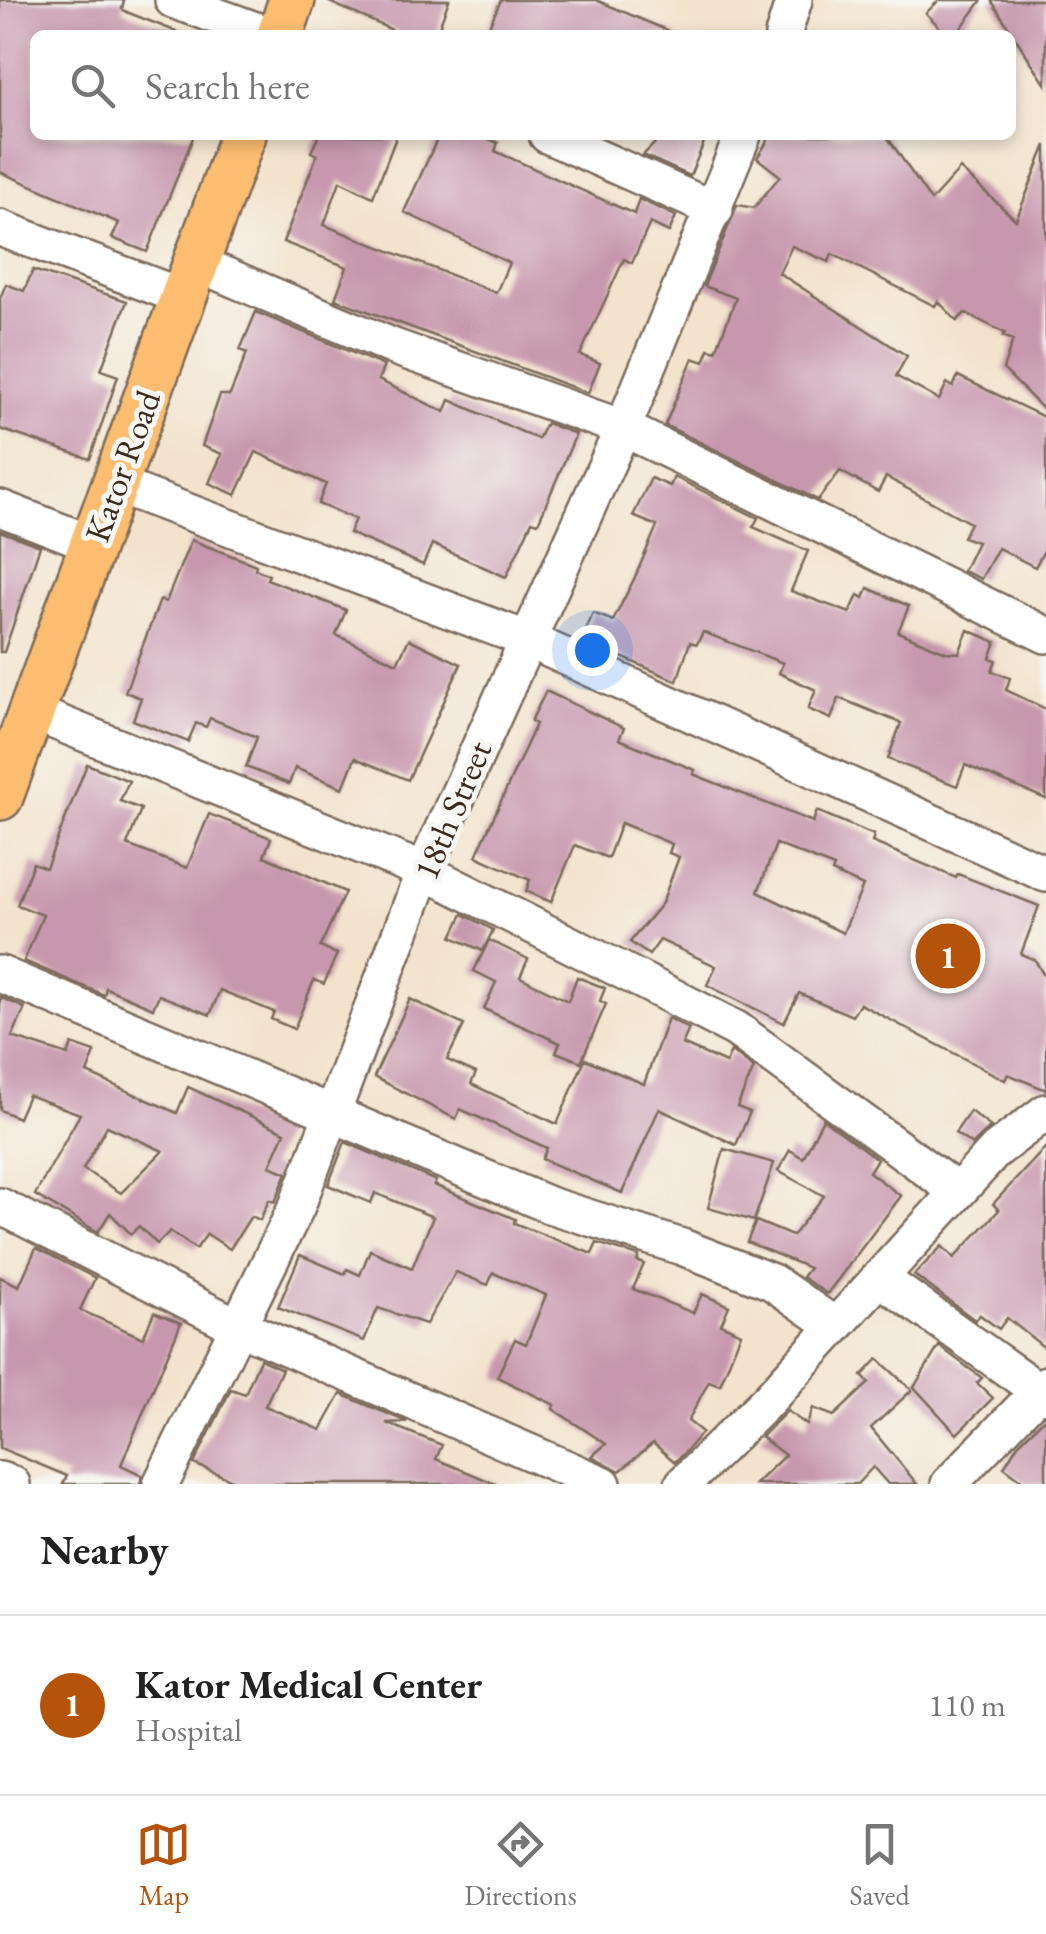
<!DOCTYPE html>
<html lang="en">
<head>
<meta charset="utf-8">
<style>
  body { margin:0; font-family:"EB Garamond",serif; background:#f6f6f6; color:#222 }
  .you { position:absolute; left:592px; top:650px; width:35px; height:35px; margin:-25px; border:8px solid #fff; border-radius:50%; background:#1a73e8; box-shadow:0 0 0 15px #1a73e833 }
  .badge { display:grid; place-items:center; width:65px; height:65px; border-radius:50%; background:#b45309; color:#fff; font-size:32px; font-weight:700 }
  .pin { position:absolute; translate:-50% -50%; border:5px solid #fff; box-shadow:0 2px 10px #0006 }
  .list { margin:0; padding:0; list-style:none }
  h2 { display:flex; justify-content:space-between; align-items:center; height:130px; margin:0; padding:0 40px; font-size:42px }
  h2 small { font-size:32px; font-weight:400; color:#767676 }
  .list li { display:grid; grid-template-columns:65px 1fr auto; gap:30px; align-items:center; box-sizing:border-box; height:180px; padding:0 40px; border-top:2px solid #e0e0e0 }
  .list b { display:block; font-size:38px; white-space:nowrap }
  .list p { margin:0; font-size:32px; white-space:nowrap; color:#767676 }
  .list em { font-size:32px; font-style:normal; color:#767676 }
  .icon { flex:none; width:55px; height:55px; fill:none; stroke:currentColor; stroke-width:2; stroke-linecap:round; stroke-linejoin:round }
  .map { position:relative; flex:none; width:1046px; height:1484px; overflow:hidden }
  .search { position:absolute; background:#fff; box-shadow:0 5px 15px #0003; left:30px; right:30px; top:30px; height:110px; display:flex; align-items:center; gap:25px; box-sizing:border-box; padding:0 35px; border-radius:15px; color:#767676; font-size:38px }
  .sheet { height:310px; background:#fff }
  nav { display:flex; justify-content:space-around; align-items:center; box-sizing:border-box; height:140px; border-top:2px solid #e0e0e0; background:#fff; font-size:28px; color:#767676 }
  nav a { display:grid; justify-items:center; gap:5px }
  nav .on { color:#b45309 }
  .map>svg:first-child { display:block }
  .building { fill:#c798ad; fill-rule:evenodd }
  .lines { fill:none; stroke-linecap:round; stroke-linejoin:round }
  .minor-casing { stroke:#7b6b5b; stroke-width:40 }
  .major-casing { stroke:#7b6b5b; stroke-width:50 }
  .minor { stroke:#fff; stroke-width:35 }
  .major { stroke:#fcbd6f; stroke-width:45 }
  .labels { text-anchor:middle; dominant-baseline:central; stroke-width:10; stroke-linejoin:round; paint-order:stroke }
  .street-label { font-size:35px; fill:#3b2a1e; stroke:#f6f6f2 }
</style>
</head>
<body>
<div class="map">
<svg width="1046" height="1484" viewBox="0 0 1046 1484">
  <rect width="100%" height="100%" fill="#f6f6f2"/>
  <filter id="ink" filterUnits="userSpaceOnUse"><feTurbulence type="fractalNoise" baseFrequency=".01" numOctaves="2"/><feDisplacementMap in="SourceGraphic" scale="20" xChannelSelector="R" yChannelSelector="G"/><feConvolveMatrix kernelMatrix="1 2 1 2 8 2 1 2 1" color-interpolation-filters="sRGB"/></filter>
  <filter id="wash" filterUnits="userSpaceOnUse"><feTurbulence type="fractalNoise" baseFrequency=".0048" numOctaves="4" result="noise"/><feDisplacementMap in="SourceGraphic" scale="40" xChannelSelector="R" yChannelSelector="G"/><feGaussianBlur stdDeviation="2.25" result="paint"/><feColorMatrix in="noise" values="0 0 0 0 0 0 0 0 0 0 0 0 0 0 0 0 0 1.4 0 .05"/><feComposite in="paint" operator="in"/></filter>
  <g filter="url(#wash)">
    <rect width="100%" height="100%" fill="#f3e3cd"/>
    <g id="blocks">
      <g class="building">
        <polygon points="0,0 124,0 122,9 129,13 180,33 35,35 35,135 194,135 147,252 112,238 119,223 0,172"/>
        <polygon points="325,0 449,0 436,35 403,35"/>
        <polygon points="501,0 596,0 678,35 485,35"/>
        <polygon points="939,0 982,0 956,35 947,35 926,13"/>
        <polygon points="991,0 1046,0 1046,85"/>
        <polygon points="319,135 397,135 373,197 340,181 324,225 496,293 509,263 404,212 439,135 481,135 498,143 495,151 634,214 639,199 676,216 669,232 650,223 632,263 624,259 580,355 600,363 588,393 335,299 347,267 283,242 317,155 311,152"/>
        <polygon points="663,135 707,135 690,176 643,155"/>
        <polygon points="771,135 886,135 931,201 960,169 1016,220 1046,145 1046,412 1003,369 1013,340 1003,336 1005,333 965,313 957,321 938,301 935,306 832,254 829,262 792,246 779,273 907,356 896,376 939,400 947,383 953,387 958,376 1046,418 1046,547 1035,567 998,548 981,579 963,571 977,542 963,537 970,523 886,477 878,492 840,471 818,500 665,425 693,358 704,362 709,349 716,351 736,298 704,286 737,205 754,208 780,176 757,158"/>
        <polygon points="33,270 127,301 101,370 118,376 90,459 0,429 0,298 6,284 24,291"/>
        <polygon points="256,312 384,366 378,380 445,412 450,400 538,439 546,423 576,434 538,523 532,521 506,577 432,544 423,565 349,533 355,519 318,504 326,484 256,452 236,495 209,483 222,454 202,446 220,395 230,395 247,353 240,350"/>
        <polygon points="674,477 758,518 753,527 808,551 791,591 850,613 858,595 864,598 868,588 909,606 898,632 946,652 959,653 968,630 996,642 990,658 996,660 992,671 1010,678 1006,690 1046,709 1046,799 965,765 957,786 888,759 901,723 839,698 831,719 808,709 816,690 779,673 783,663 703,632 697,644 690,642 677,681 582,640 593,613 613,621 635,577 657,526 633,516 651,478 670,486"/>
        <polygon points="0,531 40,546 4,652 0,652"/>
        <polygon points="191,540 256,565 255,569 269,575 267,579 346,610 336,635 397,663 409,639 461,664 408,780 355,758 343,788 295,768 289,784 246,767 257,737 210,718 206,727 196,723 188,742 133,720 141,698 125,692 160,600 166,602"/>
        <path d="M546 691 624 728 619 739 695 770 693 774 813 822 817 811 874 835 872 842 956 878 958 874 1039 906 1021 954 1035 960 1046 979V1090L1008 1074 1005 1080 860 1004 852 1016 799 993 784 1023 707 985 716 966 660 940 649 955 630 942 662 903 679 857 669 853 672 844 621 823 608 858 575 845 551 902 526 891 530 880 476 856 536 724 531 721ZM776 844 834 867 832 872 863 886 843 933 758 892Z"/>
        <polygon points="87,764 129,781 120,801 141,809 127,845 187,868 209,814 271,838 264,856 345,892 320,947 337,954 324,984 314,980 294,1029 271,1019 274,1012 220,990 210,1015 159,995 153,1008 106,988 104,995 24,961 43,915 17,905 33,863 46,868"/>
        <polygon points="463,914 493,930 483,951 452,937"/>
        <polygon points="489,940 528,959 520,977 568,1001 577,977 605,988 600,1001 606,1004 581,1062 556,1052 560,1043 484,1009 496,982 474,971"/>
        <path d="M0 997 25 1008 12 1037 68 1055 72 1044 95 1052 87 1073 177 1113 188 1087 285 1132 270 1166 287 1173 275 1202 269 1200 260 1220 251 1216 230 1249 207 1234 196 1249 170 1231 157 1244 139 1226 131 1234 110 1213 98 1232 35 1195 80 1114 28 1095 18 1118 0 1110ZM107 1126 163 1151 121 1193 83 1169Z"/>
        <polygon points="410,999 464,1025 447,1060 476,1073 471,1084 557,1124 585,1059 644,1084 668,1018 689,1029 682,1044 726,1063 731,1051 754,1068 737,1107 750,1112 736,1145 659,1109 622,1193 542,1159 547,1148 460,1109 456,1119 374,1077"/>
        <polygon points="970,1111 991,1127 972,1145 955,1133"/>
        <polygon points="823,1119 877,1159 869,1172 901,1196 827,1294 802,1277 809,1268 747,1242 756,1221 792,1236 824,1196 778,1171 790,1150 803,1158"/>
        <polygon points="345,1142 436,1181 434,1185 515,1219 514,1223 592,1254 597,1243 639,1256 637,1261 644,1264 633,1289 693,1313 702,1294 729,1306 721,1324 741,1333 720,1385 709,1381 688,1421 702,1432 686,1451 675,1462 653,1443 620,1471 592,1456 606,1444 553,1409 555,1405 497,1377 515,1339 526,1344 546,1295 493,1273 488,1285 456,1272 426,1324 378,1308 364,1341 278,1307 300,1255 345,1274 347,1269 360,1275 370,1250 412,1268 433,1217 375,1193 371,1203 328,1185"/>
        <polygon points="1046,1147 1046,1349 1007,1318 999,1329 980,1315 975,1320 914,1275 942,1246 954,1258 999,1210 993,1204"/>
        <polygon points="724,1149 774,1163 754,1221 708,1208"/>
        <polygon points="36,1248 95,1278 80,1310 143,1338 154,1312 181,1323 121,1465 142,1475 140,1484 63,1484 67,1476 0,1448 0,1277 19,1286"/>
        <polygon points="939,1346 982,1378 977,1383 993,1398 957,1434 914,1387"/>
        <polygon points="260,1359 282,1369 265,1406 321,1430 341,1394 407,1422 386,1423 442,1445 436,1459 496,1484 242,1484 194,1464 231,1389 245,1394"/>
        <polygon points="878,1359 912,1390 871,1428 917,1484 888,1484 873,1467 857,1484 755,1484 785,1455 761,1437 787,1411 807,1425 813,1408 834,1416 869,1383 862,1376"/>
        <polygon points="1046,1417 1046,1484 1027,1484 1004,1467 1018,1444"/>
      </g>
    </g>
  </g>
  <g filter="url(#ink)">
    <use href="#blocks" fill-opacity="0" stroke="#7b6b5b" stroke-width="2.5"/>
    <g class="lines">
      <defs>
        <g id="minor">
          <polyline points="173,0 269,35"/>
          <polyline points="783,35 794,0"/>
          <polyline points="547,135 715,210"/>
          <polyline points="0,228 183,297"/>
          <polyline points="196,263 394,347 623,428 1046,635"/>
          <polyline points="114,484 526,639 1046,874"/>
          <polyline points="0,508 93,544"/>
          <polyline points="32,712 424,871 625,972 736,1029 957,1191"/>
          <polyline points="0,974 549,1205 682,1247 772,1282 834,1325"/>
          <polyline points="0,1206 235,1325 603,1484"/>
          <polyline points="880,1278 1046,1396"/>
          <polyline points="0,1480 12,1484"/>
          <polyline points="161,1484 297,1206 424,871 623,428 743,135"/>
          <polyline points="683,1484 768,1400 996,1150 1046,1112"/>
          <polyline points="949,1484 1046,1384"/>
        </g>
        <g id="major">
          <polyline points="280,35 292,0"/>
          <polyline points="0,797 243,135"/>
        </g>
      </defs>
      <use href="#minor" class="minor-casing"/>
      <use href="#major" class="major-casing"/>
      <use href="#minor" class="minor"/>
      <use href="#major" class="major"/>
    </g>
  </g>
  <g class="labels">
    <g class="street-label">
      <text transform="translate(122 466) rotate(-70)">Kator Road</text>
      <text transform="translate(452 810) rotate(-67)">18th Street</text>
    </g>
  </g>
</svg>
<div class="you"></div>
<div class="pin badge" style="left:948px;top:956px">1</div>
<div class="search"><svg class="icon" aria-label="search" viewBox="0 0 24 24"><circle cx="10" cy="10" r="6"/><path d="M15 15l6 6"/></svg>Search here</div>
</div>
<section class="sheet">
<h2>Nearby<small></small></h2>
<ul class="list">
<li><span class="badge">1</span><div><b>Kator Medical Center</b><p>Hospital</p></div><em>110 m</em></li>
</ul>
</section>
<nav>
<a class="on"><svg class="icon" aria-label="map" viewBox="0 0 24 24"><path d="M3 6l6-2 6 2 6-2v14l-6 2-6-2-6 2zM9 4v14M15 6v14"/></svg>Map</a>
<a><svg class="icon" aria-label="directions" viewBox="0 0 24 24"><path d="M12 3l9 9-9 9-9-9zM9 14v-3h6M13 9l2 2-2 2"/></svg>Directions</a>
<a><svg class="icon" aria-label="saved" viewBox="0 0 24 24"><path d="M7 4h10v16l-5-4-5 4z"/></svg>Saved</a>
</nav>
</body>
</html>
